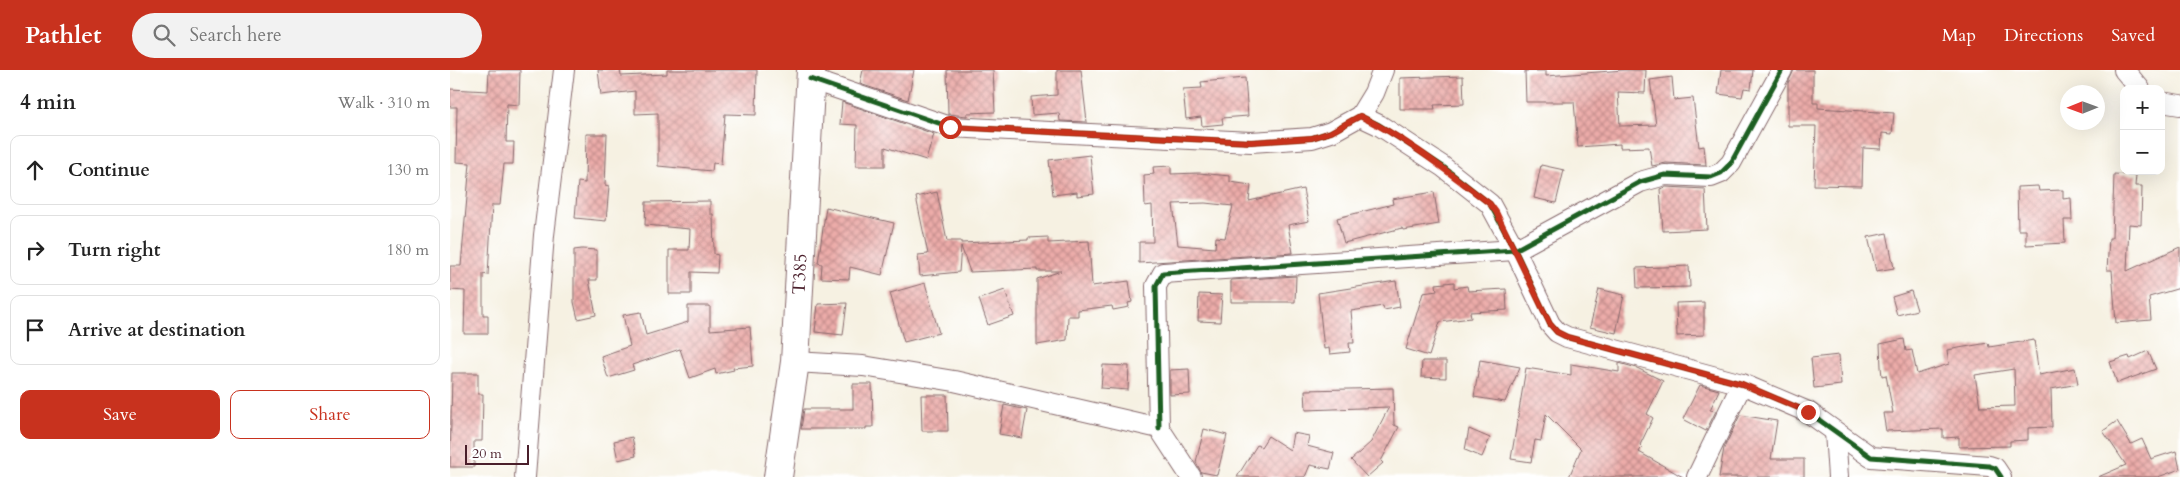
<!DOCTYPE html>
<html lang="en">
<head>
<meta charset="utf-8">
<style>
  body { margin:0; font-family:Cardo,serif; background:#f2f2f2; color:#222 }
  .controls { position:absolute; right:15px; top:15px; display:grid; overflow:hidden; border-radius:10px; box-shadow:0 5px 20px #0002 }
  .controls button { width:45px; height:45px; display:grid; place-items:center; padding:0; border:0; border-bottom:1px solid #e0e0e0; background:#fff; color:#222; font:25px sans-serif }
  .compass { position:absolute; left:1610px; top:15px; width:45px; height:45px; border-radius:50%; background:#fff; box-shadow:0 5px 20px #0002; rotate:269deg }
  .scale { position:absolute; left:15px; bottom:12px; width:64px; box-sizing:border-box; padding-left:5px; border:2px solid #4a1f2b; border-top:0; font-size:14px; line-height:18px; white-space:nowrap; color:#4a1f2b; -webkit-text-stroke:4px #fff; paint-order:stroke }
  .stop { position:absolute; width:15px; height:15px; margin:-11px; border:4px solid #c8321e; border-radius:50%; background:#fff }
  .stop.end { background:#c8321e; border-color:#fff; box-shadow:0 1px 5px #0008 }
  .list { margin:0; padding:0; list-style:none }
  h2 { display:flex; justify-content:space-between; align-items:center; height:65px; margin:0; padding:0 20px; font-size:21px }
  h2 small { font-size:16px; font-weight:400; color:#767676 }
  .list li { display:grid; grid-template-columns:32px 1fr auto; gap:15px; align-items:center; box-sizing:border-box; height:70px; margin:0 10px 10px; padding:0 10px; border:1px solid #e0e0e0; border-radius:10px }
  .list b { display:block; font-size:19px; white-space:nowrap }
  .list em { font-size:16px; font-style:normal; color:#767676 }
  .actions { display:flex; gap:10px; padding:15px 20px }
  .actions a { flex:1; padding:11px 0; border:1px solid #c8321e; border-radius:10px; text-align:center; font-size:18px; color:#c8321e }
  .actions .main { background:#c8321e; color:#fff }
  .icon { flex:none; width:28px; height:28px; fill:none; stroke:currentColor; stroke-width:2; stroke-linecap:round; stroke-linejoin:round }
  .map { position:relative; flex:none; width:1730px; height:407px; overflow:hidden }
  header { display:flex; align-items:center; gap:30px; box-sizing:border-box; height:70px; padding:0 25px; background:#c8321e; color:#fff }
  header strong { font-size:24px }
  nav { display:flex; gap:28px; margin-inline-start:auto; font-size:18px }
  .search { width:350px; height:45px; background:#f2f2f2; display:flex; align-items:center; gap:12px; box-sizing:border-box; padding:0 18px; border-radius:28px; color:#767676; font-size:19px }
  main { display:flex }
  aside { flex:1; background:#fff }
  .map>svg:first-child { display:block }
  .building { fill:url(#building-cross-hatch); fill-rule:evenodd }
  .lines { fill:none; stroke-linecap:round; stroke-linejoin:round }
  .street-casing { stroke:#86686b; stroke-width:22 }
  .secondary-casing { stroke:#86686b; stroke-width:30 }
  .street { stroke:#fff; stroke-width:20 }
  .secondary { stroke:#fff; stroke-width:28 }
  .cycleway-casing { stroke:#fff; stroke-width:8 }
  .cycleway { stroke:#1b5e20; stroke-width:5 }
  .route { stroke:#c8321e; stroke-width:6 }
  .labels { text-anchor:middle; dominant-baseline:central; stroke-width:4.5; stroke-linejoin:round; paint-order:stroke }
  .street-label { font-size:18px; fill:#4a1f2b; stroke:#fff }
</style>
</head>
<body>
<header>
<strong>Pathlet</strong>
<div class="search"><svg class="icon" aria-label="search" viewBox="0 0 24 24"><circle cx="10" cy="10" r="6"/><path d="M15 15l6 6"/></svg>Search here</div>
<nav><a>Map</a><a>Directions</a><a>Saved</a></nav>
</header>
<main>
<aside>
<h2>4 min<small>Walk · 310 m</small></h2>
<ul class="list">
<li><svg class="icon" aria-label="ahead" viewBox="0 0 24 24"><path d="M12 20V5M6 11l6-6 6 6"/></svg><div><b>Continue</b></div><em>130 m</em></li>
<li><svg class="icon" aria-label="right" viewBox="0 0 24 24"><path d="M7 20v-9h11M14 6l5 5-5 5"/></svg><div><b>Turn right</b></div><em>180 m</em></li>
<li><svg class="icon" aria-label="arrive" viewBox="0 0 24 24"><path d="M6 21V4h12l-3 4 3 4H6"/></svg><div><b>Arrive at destination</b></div></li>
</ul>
<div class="actions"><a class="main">Save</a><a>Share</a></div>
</aside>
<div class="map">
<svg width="1730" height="407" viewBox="0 0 1730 407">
  <defs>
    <pattern id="building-cross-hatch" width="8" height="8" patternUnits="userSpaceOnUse" patternTransform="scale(1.25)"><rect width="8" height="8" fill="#ecaca9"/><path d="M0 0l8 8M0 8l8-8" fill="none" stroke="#c18b8a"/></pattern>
  </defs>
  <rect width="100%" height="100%" fill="#fff"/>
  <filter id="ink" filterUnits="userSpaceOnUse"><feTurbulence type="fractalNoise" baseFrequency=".02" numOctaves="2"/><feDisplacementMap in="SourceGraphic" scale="10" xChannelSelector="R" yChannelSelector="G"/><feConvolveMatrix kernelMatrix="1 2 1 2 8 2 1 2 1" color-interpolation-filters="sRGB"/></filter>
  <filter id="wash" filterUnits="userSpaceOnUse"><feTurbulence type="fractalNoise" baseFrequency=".0096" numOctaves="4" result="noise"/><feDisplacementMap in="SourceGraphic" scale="20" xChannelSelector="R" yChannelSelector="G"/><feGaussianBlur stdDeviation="1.12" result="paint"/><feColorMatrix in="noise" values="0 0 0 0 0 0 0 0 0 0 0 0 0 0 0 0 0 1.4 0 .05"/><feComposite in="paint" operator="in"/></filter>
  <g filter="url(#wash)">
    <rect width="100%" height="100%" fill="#f6f1e2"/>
    <g id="blocks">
      <g class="building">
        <polygon points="39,0 70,0 69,35 57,34 56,72 64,72 63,94 54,94 50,135 42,135 38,205 33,204 33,245 38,245 38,264 14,264 15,221 0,220 0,196 11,196 20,93 6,92 7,37 0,37 0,19 38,21"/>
        <polygon points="148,0 170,0 171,6 217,4 217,0 307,0 306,45 275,44 271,94 263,93 262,101 208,96 208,43 185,44 185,21 151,25"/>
        <polygon points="413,0 464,0 458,30 410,14"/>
        <polygon points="497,0 543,0 545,42 517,43 517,46 498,44"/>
        <polygon points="607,0 631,0 637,52 610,51 609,43 582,45 581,27 607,25"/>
        <polygon points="1174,0 1196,0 1195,23 1168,22 1170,56 1206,55 1200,10 1222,7 1224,30 1243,28 1249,77 1254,76 1256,95 1216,93 1202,96 1199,77 1170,78 1170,74 1128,77 1124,32 1076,32 1075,1 1096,1 1096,6"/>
        <polygon points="1271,0 1303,0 1301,19 1294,18 1292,27 1268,24"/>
        <polygon points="1344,0 1363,0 1363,33 1368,33 1368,38 1444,43 1442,64 1432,63 1431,79 1413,78 1412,116 1364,115 1366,56 1338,56 1338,13"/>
        <polygon points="1013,6 1014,34 984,35 985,39 950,39 950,8"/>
        <polygon points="795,8 798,46 772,48 773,54 752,56 751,47 736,49 733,19 752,18 751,12"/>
        <polygon points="392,32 484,64 476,90 435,77 435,96 406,96 407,55 390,54"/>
        <polygon points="136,64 157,64 155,115 159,116 156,151 125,148 128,112 135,113"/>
        <polygon points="640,85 644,124 627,126 627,122 603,125 599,90"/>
        <polygon points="1091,95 1114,100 1106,133 1084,128"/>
        <path d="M721 96V104L749 103 780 106V112L801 115 799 131 853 119 859 151 838 155 843 183 689 193V172H703L702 135 695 136 694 105 704 104 703 97ZM755 133 783 136 775 168 766 167 765 178 728 175 723 134Z"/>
        <polygon points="1664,104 1686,105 1685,116 1692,116 1691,155 1679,154 1677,201 1730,177 1730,218 1699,227 1701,250 1666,253 1662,200 1657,200 1659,168 1662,168"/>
        <polygon points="1588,116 1589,121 1613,120 1613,129 1621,128 1622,150 1614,150 1615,173 1576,175 1576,160 1568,160 1567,117"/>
        <polygon points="1216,117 1255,119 1257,159 1213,161 1210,119"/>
        <polygon points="487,122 497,171 511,171 511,173 578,170 578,168 598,167 598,173 639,171 642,216 679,211 682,232 678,233 679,237 663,240 662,236 628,240 628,246 618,246 617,270 587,275 587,209 611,201 587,201 587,199 520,202 511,176 509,202 470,206 468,185 478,184 466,127"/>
        <polygon points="984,122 989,154 953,160 952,158 894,173 887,148 943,134 942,129"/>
        <polygon points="260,131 260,144 263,144 264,184 268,185 267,203 241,202 241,224 219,224 219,180 239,180 240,159 195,155 196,132"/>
        <polygon points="376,137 444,153 432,205 400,197 399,209 371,208 372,194 368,193"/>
        <polygon points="1437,163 1444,198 1426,201 1418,167"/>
        <polygon points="132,179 147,180 147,210 139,210 146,245 128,249 124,232 124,180"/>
        <polygon points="1239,196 1240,217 1187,218 1186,198"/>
        <polygon points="846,206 845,232 781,232 781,210"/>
        <polygon points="946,211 950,237 934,240 933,236 901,241 904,273 899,273 900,282 880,284 879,278 874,279 868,223"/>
        <polygon points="1004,212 1004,218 1017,216 1018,221 1056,219 1057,240 1020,242 1021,248 990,252 979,286 956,279 973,223 987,221 986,214"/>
        <polygon points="475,213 489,263 454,272 440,223"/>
        <polygon points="1149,219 1174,225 1166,263 1140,257"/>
        <polygon points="555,220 564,246 538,255 529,229"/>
        <polygon points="1461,221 1467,240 1447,245 1442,227"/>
        <polygon points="749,224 772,225 770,252 748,251"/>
        <polygon points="1254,232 1254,265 1227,266 1226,233"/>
        <polygon points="397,233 393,265 365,262 368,234"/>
        <polygon points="238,236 260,236 260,260 300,257 303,296 283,298 284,300 266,304 265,299 240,308 230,279 182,295 184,300 158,308 151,286 180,276 173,245 191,242 196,265 238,252"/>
        <path d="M1454 269 1456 281 1462 280 1467 304 1499 294 1497 280 1538 273 1539 277 1584 270 1589 305 1625 298 1628 314 1601 319 1602 357 1578 358V370L1560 371V376L1509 377V367L1493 368V359L1436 361 1433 343H1443L1436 305 1432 306 1431 297 1430 274ZM1564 299 1565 336 1530 337 1525 305Z"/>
        <polygon points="1698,281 1706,299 1667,313 1660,292 1679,286 1680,289"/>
        <polygon points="1389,285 1391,315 1364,318 1361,288"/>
        <polygon points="1030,290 1070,297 1055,332 1024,327"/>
        <polygon points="972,291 996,291 996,308 971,307"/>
        <polygon points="1169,293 1187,298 1213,311 1197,344 1203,348 1190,375 1192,377 1189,382 1233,407 1119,407 1131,379 1096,344 1091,371 1085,370 1081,392 1061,389 1076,298 1121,305 1121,294 1169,302"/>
        <polygon points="653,295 679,296 678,320 651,318"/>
        <polygon points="739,299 740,324 720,325 720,300"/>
        <polygon points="2,303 28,303 28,324 33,324 32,371 24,371 24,397 0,397"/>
        <polygon points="403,314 422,314 423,357 416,357 416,359 351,359 354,339 403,339"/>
        <polygon points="1250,315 1269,320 1260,340 1266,341 1256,361 1233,349"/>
        <polygon points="943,318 944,355 949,357 931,391 933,393 917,407 901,390 921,372 939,337 856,340 855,320"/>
        <polygon points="471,325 497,325 498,361 472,361"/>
        <polygon points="554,335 577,340 572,368 549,364"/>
        <polygon points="1290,345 1327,351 1321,389 1354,389 1354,407 1269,407 1274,378"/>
        <polygon points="1667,351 1681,374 1692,369 1701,389 1726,381 1730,399 1708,407 1648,407 1676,395 1653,361"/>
        <polygon points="754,359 777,365 767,405 751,402 746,392"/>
        <polygon points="1019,359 1040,368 1032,387 1015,380"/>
        <polygon points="843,363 859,366 857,376 884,383 880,399 860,395 855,407 787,407 807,375 811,377 818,366 840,380"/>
        <polygon points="182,367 186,386 168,390 164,371"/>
      </g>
    </g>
  </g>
  <g filter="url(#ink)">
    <use href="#blocks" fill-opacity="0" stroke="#86686b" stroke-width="1"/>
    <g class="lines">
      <defs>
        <g id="street">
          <polyline points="1674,0 1690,19"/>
          <polyline points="360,9 500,57 801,72 862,68 881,62 910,46 929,55 992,96 1040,134 1065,180 1190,112 1215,105 1261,107 1271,103 1281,93 1332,0"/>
          <polyline points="1711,32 1730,35"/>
          <polyline points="910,46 924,23 933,0"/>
          <polyline points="345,292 413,296 504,311 709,358 741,407"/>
          <polyline points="709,358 706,216 713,203 1065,180 1100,254 1107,262 1117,267 1292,314 1358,342 1421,387 1539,396 1545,398 1551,407"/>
          <polyline points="1385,362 1388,407"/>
          <polyline points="75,407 94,165 114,0"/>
          <polyline points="1247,407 1292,314"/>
        </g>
        <polyline id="secondary" points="328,407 345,292 361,0"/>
      </defs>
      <use href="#street" class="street-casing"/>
      <use href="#secondary" class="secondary-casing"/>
      <use href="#street" class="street"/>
      <use href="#secondary" class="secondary"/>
      <defs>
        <g id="cycleway">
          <polyline points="360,9 500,57 801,72 862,68 881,62 910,46 929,55 992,96 1040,134 1065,180 1190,112 1215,105 1261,107 1271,103 1281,93 1332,0"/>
          <polyline points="709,358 706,216 713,203 1065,180 1100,254 1107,262 1117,267 1292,314 1358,342 1421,387 1539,396 1545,398 1551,407"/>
        </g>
      </defs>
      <use href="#cycleway" class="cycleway-casing"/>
      <use href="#cycleway" class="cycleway"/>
    </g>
  </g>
  <g class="lines" filter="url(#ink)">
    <path class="route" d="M500 57 801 72 862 68 881 62 910 46C958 69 999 103 1040 134L1046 142 1100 254 1107 262 1117 267 1292 314 1358 342"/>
  </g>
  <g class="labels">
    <g class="street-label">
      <text transform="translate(350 204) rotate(-87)">T385</text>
    </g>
  </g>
</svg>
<div class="controls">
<button>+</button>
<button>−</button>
</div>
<svg class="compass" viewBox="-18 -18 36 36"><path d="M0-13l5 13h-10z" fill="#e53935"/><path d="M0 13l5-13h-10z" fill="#767676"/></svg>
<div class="scale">20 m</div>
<div class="stop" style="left:500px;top:57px"></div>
<div class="stop end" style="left:1358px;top:342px"></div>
</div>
</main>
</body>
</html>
